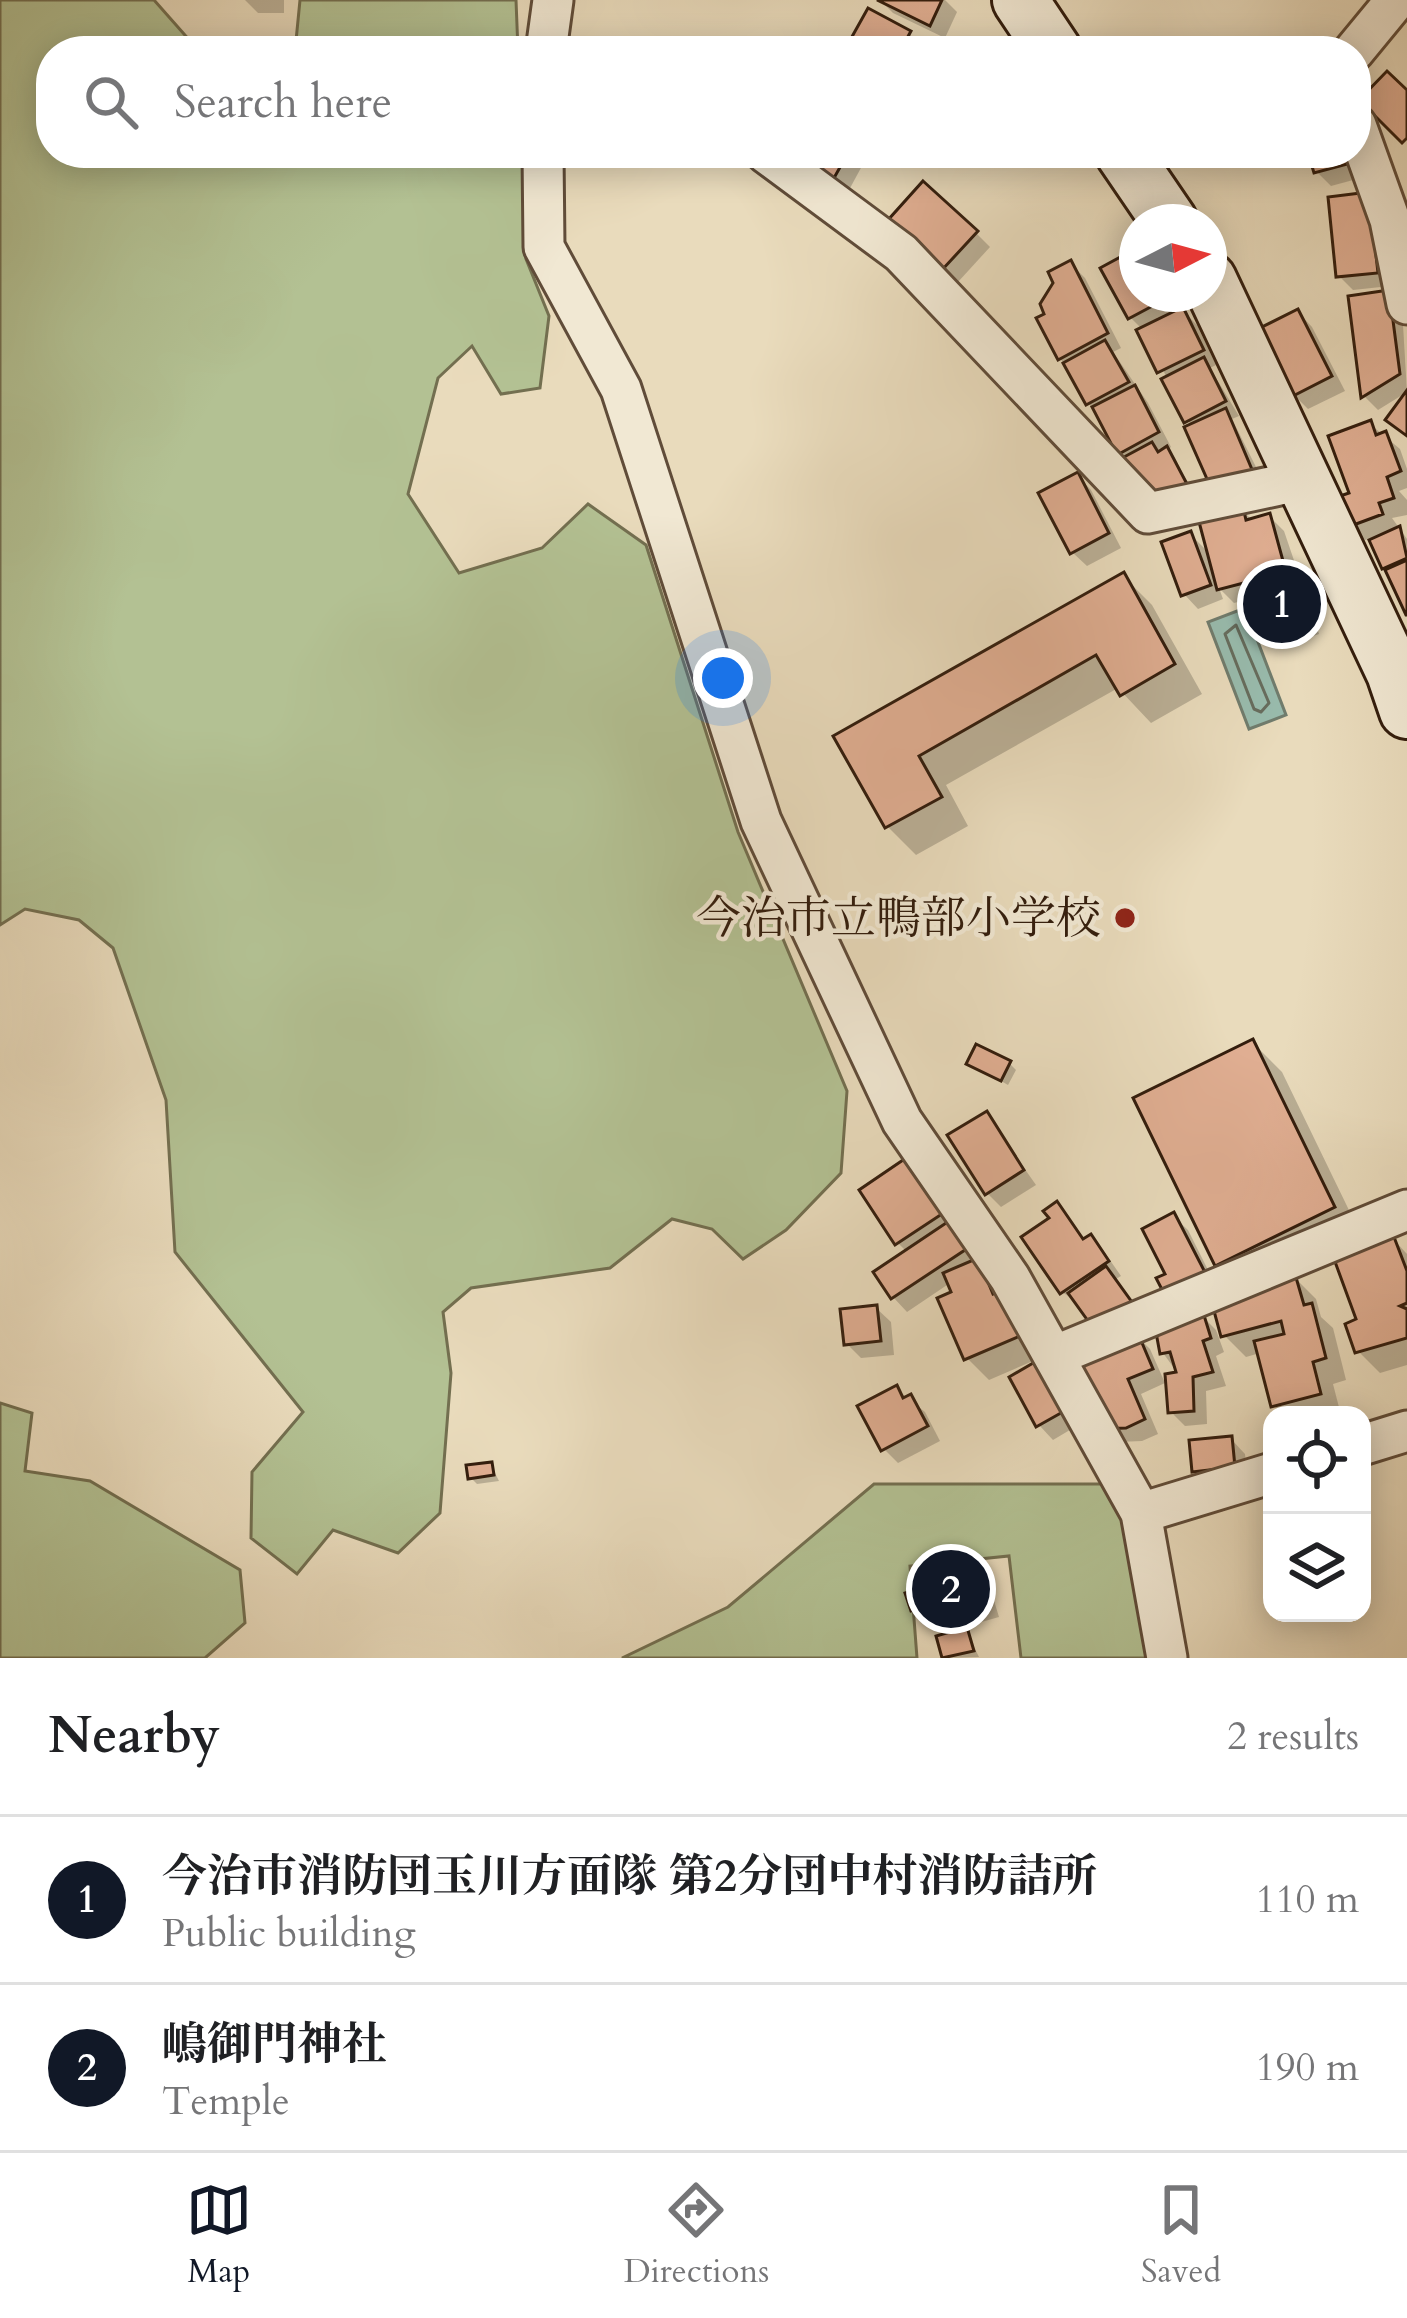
<!DOCTYPE html>
<html lang="en">
<head>
<meta charset="utf-8">
<style>
  body { margin:0; font-family:Cardo,"Noto Serif JP",serif; background:#f2f2f2; color:#202124 }
  .controls { position:absolute; right:36px; bottom:36px; display:grid; overflow:hidden; border-radius:24px; box-shadow:0 6px 30px #0003 }
  .controls button { width:108px; height:108px; display:grid; place-items:center; padding:0; border:0; border-bottom:3px solid #e0e0e0; background:#fff; color:#202124; font:60px sans-serif }
  .compass { position:absolute; left:1119px; top:204px; width:108px; height:108px; border-radius:50%; background:#fff; box-shadow:0 6px 30px #0003; rotate:84deg }
  .you { position:absolute; left:723px; top:678px; width:42px; height:42px; margin:-30px; border:9px solid #fff; border-radius:50%; background:#1a73e8; box-shadow:0 0 0 18px #1a73e833 }
  .badge { display:grid; place-items:center; width:78px; height:78px; border-radius:50%; background:#111827; color:#fff; font-size:39px; font-weight:700 }
  .pin { position:absolute; translate:-50% -50%; border:6px solid #fff; box-shadow:0 3px 12px #0006 }
  .list { margin:0; padding:0; list-style:none }
  h2 { display:flex; justify-content:space-between; align-items:center; height:156px; margin:0; padding:0 48px; font-size:51px }
  h2 small { font-size:39px; font-weight:400; color:#757577 }
  .list li { display:grid; grid-template-columns:78px 1fr auto; gap:36px; align-items:center; box-sizing:border-box; height:168px; padding:0 48px; border-top:3px solid #e0e0e0 }
  .list b { display:block; font-size:45px; white-space:nowrap }
  .list p { margin:0; font-size:39px; white-space:nowrap; color:#757577 }
  .list em { font-size:39px; font-style:normal; color:#757577 }
  .icon { flex:none; width:66px; height:66px; fill:none; stroke:currentColor; stroke-width:2; stroke-linecap:round; stroke-linejoin:round }
  .map { position:relative; flex:none; width:1407px; height:1658px; overflow:hidden }
  .search { position:absolute; background:#fff; box-shadow:0 6px 30px #0003; left:36px; right:36px; top:36px; height:132px; display:flex; align-items:center; gap:30px; box-sizing:border-box; padding:0 42px; border-radius:48px; color:#757577; font-size:45px }
  .sheet { height:492px; background:#fff }
  nav { display:flex; justify-content:space-around; align-items:center; box-sizing:border-box; height:168px; border-top:3px solid #e0e0e0; background:#fff; font-size:33px; color:#757577 }
  nav a { display:grid; justify-items:center; gap:6px }
  nav .on { color:#111827 }
  .map>svg:first-child { display:block }
  .green { fill:#b3c193; stroke:#736f50; stroke-width:3 }
  .water { fill:#98bbad; stroke:#707c6d; stroke-width:3 }
  .shadow { fill:#0003 }
  .lines { fill:none; stroke-linecap:round; stroke-linejoin:round }
  .shore { stroke:#666c5d; stroke-width:3 }
  .building { fill:#e0ae92; stroke:#331d0d; stroke-width:3 }
  .street-casing { stroke:#604c39; stroke-width:45 }
  .secondary-casing { stroke:#331d0d; stroke-width:60 }
  .street { stroke:#f1e8d3; stroke-width:39 }
  .secondary { stroke:#f1e8d3; stroke-width:54 }
  .poi-dot { fill:#8f2418; stroke:#f1e8d3; stroke-width:4.5 }
  .labels { text-anchor:middle; dominant-baseline:central; stroke-width:9; stroke-linejoin:round; paint-order:stroke }
  .poi-label { font-size:45px; fill:#331d0d; stroke:#f1e8d3; text-anchor:end }
</style>
</head>
<body>
<div class="map">
<svg width="1407" height="1658" viewBox="0 0 1407 1658">
  <rect width="100%" height="100%" fill="#e9dbbc"/>
  <filter id="stains"><feTurbulence type="fractalNoise" baseFrequency=".00167" numOctaves="4"/><feColorMatrix values="0 0 0 0 .2 0 0 0 0 .09 0 0 0 0 .02 0 0 0 .5 -.17"/></filter>
  <radialGradient id="worn" r=".72"><stop offset=".6" stop-color="#630" stop-opacity="0"/><stop offset="1" stop-color="#630" stop-opacity=".3"/></radialGradient>
  <g class="green">
    <polygon points="0,0 154,0 199,51 51,51 51,153 522,153 526,259 549,316 540,388 501,394 472,346 438,378 408,494 459,573 542,548 588,504 646,545 738,832 847,1091 841,1173 786,1230 743,1259 712,1229 672,1219 610,1268 471,1288 443,1312 451,1373 440,1513 398,1553 333,1530 297,1574 251,1538 252,1472 303,1412 175,1252 166,1100 113,948 79,920 25,909 0,925"/>
    <polygon points="300,0 516,0 518,51 295,51"/>
    <polygon points="0,1403 32,1413 25,1471 90,1481 240,1570 245,1623 205,1658 0,1658"/>
    <polygon points="874,1484 1102,1484 1129,1527 1148,1658 1021,1658 1009,1556 910,1566 917,1658 622,1658 728,1607"/>
  </g>
  <polygon class="water" points="1245,608 1286,715 1249,729 1208,622"/>
  <g class="shadow">
    <polygon points="245,0 284,0 284,13 258,13"/>
    <polygon points="880,0 945,0 957,12 945,38 893,13"/>
    <polygon points="909,33 922,51 848,51"/>
    <polygon points="802,153 869,153 849,190 815,171"/>
    <polygon points="1311,153 1356,153 1368,176 1331,186 1317,172"/>
    <polygon points="1368,195 1390,286 1353,290 1339,276"/>
    <polygon points="976,233 990,247 958,282 906,234"/>
    <polygon points="1137,252 1137,294 1182,294 1189,308 1183,311 1197,325 1216,365 1210,368 1239,416 1232,419 1269,493 1239,507 1253,521 1269,516 1284,531 1319,634 1291,644 1277,629 1264,595 1234,603 1219,588 1223,599 1198,609 1184,594 1191,535 1211,555 1234,512 1143,330 1130,317"/>
    <polygon points="1071,264 1085,278 1121,348 1113,352 1148,403 1171,447 1167,450 1200,501 1120,453 1060,358 1048,315"/>
    <polygon points="1351,298 1402,308 1407,392 1378,410 1364,396"/>
    <polygon points="1298,312 1312,327 1345,391 1308,409 1294,395"/>
    <polygon points="1370,424 1400,449 1407,469 1407,488 1399,491 1407,500 1407,515 1392,518 1407,539 1407,609 1371,538 1365,540 1350,526"/>
    <polygon points="1077,475 1091,490 1121,548 1087,566 1072,552"/>
    <polygon points="1123,576 1152,605 1202,694 1151,723 1118,688 946,785 968,826 916,855 887,826 837,737"/>
    <polygon points="1253,1043 1282,1072 1362,1237 1294,1277 1316,1299 1321,1317 1333,1328 1346,1380 1333,1384 1341,1415 1283,1415 1274,1406 1260,1353 1246,1357 1224,1335 1215,1303 1198,1312 1216,1330 1224,1352 1216,1356 1226,1386 1206,1391 1207,1424 1185,1426 1171,1412 1179,1375 1163,1353 1173,1216 1188,1230 1221,1296 1244,1290 1218,1264"/>
    <polygon points="970,1063 1010,1064 1016,1070 1008,1085"/>
    <polygon points="986,1114 1036,1185 1001,1207 987,1193"/>
    <polygon points="906,1162 1047,1355 989,1380 967,1358 950,1283 907,1312 893,1297 907,1252 898,1243"/>
    <polygon points="1057,1205 1086,1241 1091,1238 1105,1253 1121,1276 1116,1279 1146,1320 1136,1335 1150,1349 1165,1383 1141,1394 1158,1434 1142,1441 1118,1442 1103,1427 1113,1345 1080,1304 1062,1292 1053,1219"/>
    <polygon points="1394,1240 1407,1254 1407,1365 1380,1373 1358,1351 1360,1321"/>
    <polygon points="876,1308 891,1322 894,1355 861,1358 847,1344"/>
    <polygon points="1040,1363 1080,1424 1053,1440 1039,1425"/>
    <polygon points="896,1389 925,1412 940,1441 898,1463 884,1449"/>
    <polygon points="1231,1439 1245,1454 1248,1481 1210,1485 1195,1470"/>
    <polygon points="491,1465 499,1481 477,1484 471,1478"/>
    <polygon points="971,1557 985,1571 999,1617 964,1627 979,1657 945,1658 939,1638 961,1632 948,1619 928,1624 913,1610"/>
  </g>
  <g class="lines">
    <polygon class="shore" points="1236,625 1269,703 1261,712 1254,709 1225,634"/>
  </g>
  <g class="building">
    <polygon points="877,0 942,0 930,26"/>
    <polygon points="868,8 911,31 900,51 844,51"/>
    <polygon points="1387,71 1407,90 1407,138 1402,143 1359,100"/>
    <polygon points="799,153 848,153 834,178 797,157"/>
    <polygon points="1308,153 1353,153 1355,162 1314,173"/>
    <polygon points="923,181 978,231 942,270 888,220"/>
    <polygon points="1369,192 1378,273 1336,277 1328,197"/>
    <polygon points="1137,248 1137,294 1175,294 1128,319 1100,268"/>
    <polygon points="1071,260 1108,333 1058,360 1036,318 1044,314 1040,304 1053,283 1048,272"/>
    <polygon points="1389,290 1400,374 1361,398 1348,296"/>
    <polygon points="1183,307 1204,350 1157,373 1136,330"/>
    <polygon points="1298,309 1332,376 1291,397 1258,329"/>
    <polygon points="1105,340 1129,382 1086,405 1063,363"/>
    <polygon points="1204,357 1226,401 1184,423 1161,379"/>
    <polygon points="1135,385 1159,432 1117,455 1092,407"/>
    <polygon points="1407,390 1407,436 1385,420"/>
    <polygon points="1226,408 1256,479 1215,497 1184,427"/>
    <polygon points="1371,420 1376,435 1386,431 1401,471 1387,477 1394,498 1379,503 1383,514 1348,527 1337,497 1349,493 1328,436"/>
    <polygon points="1152,442 1158,452 1167,446 1188,486 1153,505 1111,464"/>
    <polygon points="1078,472 1109,533 1070,554 1038,493"/>
    <polygon points="1243,507 1246,520 1270,513 1286,572 1217,590 1198,518"/>
    <polygon points="1400,526 1407,558 1382,569 1369,540"/>
    <polygon points="1191,531 1211,585 1181,596 1161,542"/>
    <polygon points="1407,560 1407,615 1406,615 1385,570"/>
    <polygon points="1124,572 1175,664 1120,696 1096,655 919,756 942,797 885,828 833,736"/>
    <polygon points="1289,573 1306,619 1274,631 1257,585"/>
    <polygon points="1253,1039 1335,1207 1215,1266 1133,1098"/>
    <polygon points="976,1044 1011,1061 1001,1081 966,1064"/>
    <polygon points="987,1111 1024,1170 985,1195 947,1135"/>
    <polygon points="906,1158 951,1208 895,1245 859,1190"/>
    <polygon points="1057,1201 1083,1239 1091,1234 1109,1261 1060,1294 1021,1237 1049,1218 1043,1211"/>
    <polygon points="1174,1212 1211,1284 1170,1305 1156,1278 1165,1274 1142,1229"/>
    <polygon points="955,1217 974,1244 891,1299 873,1272"/>
    <polygon points="1394,1237 1407,1271 1407,1303 1400,1306 1407,1309 1407,1338 1355,1353 1345,1324 1356,1319 1334,1259"/>
    <polygon points="978,1258 993,1294 1007,1288 1027,1333 964,1360 937,1298 951,1292 943,1273"/>
    <polygon points="1106,1266 1134,1305 1096,1332 1068,1293"/>
    <polygon points="1295,1274 1304,1305 1312,1303 1326,1358 1313,1362 1321,1394 1271,1407 1254,1341 1284,1334 1281,1321 1221,1337 1210,1296"/>
    <polygon points="877,1305 881,1341 844,1345 840,1309"/>
    <polygon points="1203,1312 1211,1338 1203,1341 1213,1372 1193,1377 1194,1411 1168,1413 1165,1374 1176,1372 1170,1352 1160,1354 1155,1327"/>
    <polygon points="1137,1331 1153,1369 1128,1379 1145,1419 1126,1428 1100,1429 1071,1360"/>
    <polygon points="1040,1359 1068,1409 1036,1427 1009,1377"/>
    <polygon points="897,1385 903,1398 911,1394 928,1426 881,1451 857,1406"/>
    <polygon points="1232,1436 1235,1467 1192,1472 1189,1440"/>
    <polygon points="492,1462 494,1475 468,1479 466,1465"/>
    <polygon points="972,1554 986,1603 942,1616 938,1604 911,1611 905,1593 933,1585 928,1566"/>
    <polygon points="967,1627 974,1651 942,1658 936,1636"/>
  </g>
  <g class="lines">
    <defs>
      <g id="street">
        <polyline points="546,51 553,0"/>
        <polyline points="1354,51 1396,0"/>
        <polyline points="1356,125 1390,220 1407,304"/>
        <polyline points="543,153 544,247 621,389 761,821 902,1121 1010,1278 1141,1513 1167,1658"/>
        <polyline points="766,153 901,253 1148,513 1303,480"/>
        <polyline points="1054,1356 1407,1210"/>
        <polyline points="1362,1445 1407,1431"/>
        <polyline points="1141,1513 1272,1473"/>
      </g>
      <g id="secondary">
        <polyline points="1020,0 1054,51"/>
        <polyline points="1123,153 1170,222"/>
        <polyline points="1209,280 1394,673 1407,711"/>
      </g>
    </defs>
    <use href="#street" class="street-casing"/>
    <use href="#secondary" class="secondary-casing"/>
    <use href="#street" class="street"/>
    <use href="#secondary" class="secondary"/>
  </g>
  <circle class="poi-dot" cx="1125" cy="918" r="12"/>
  <g class="labels">
    <g class="poi-label">
      <text x="1101" y="918">今治市立鴨部小学校</text>
    </g>
  </g>
  <rect width="100%" height="100%" filter="url(#stains)"/>
  <rect width="100%" height="100%" fill="url(#worn)"/>
</svg>
<div class="controls">
<button><svg class="icon" aria-label="locate" viewBox="0 0 24 24"><circle cx="12" cy="12" r="6"/><path d="M12 2v4M12 18v4M2 12h4M18 12h4"/></svg></button>
<button><svg class="icon" aria-label="layers" viewBox="0 0 24 24"><path d="M12 4l9 5-9 5-9-5zM3 14l9 5 9-5"/></svg></button>
</div>
<svg class="compass" viewBox="-18 -18 36 36"><path d="M0-13l5 13h-10z" fill="#e53935"/><path d="M0 13l5-13h-10z" fill="#757577"/></svg>
<div class="you"></div>
<div class="pin badge" style="left:1282px;top:604px">1</div>
<div class="pin badge" style="left:951px;top:1589px">2</div>
<div class="search"><svg class="icon" aria-label="search" viewBox="0 0 24 24"><circle cx="10" cy="10" r="6"/><path d="M15 15l6 6"/></svg>Search here</div>
</div>
<section class="sheet">
<h2>Nearby<small>2 results</small></h2>
<ul class="list">
<li><span class="badge">1</span><div><b>今治市消防団玉川方面隊 第2分団中村消防詰所</b><p>Public building</p></div><em>110 m</em></li>
<li><span class="badge">2</span><div><b>嶋御門神社</b><p>Temple</p></div><em>190 m</em></li>
</ul>
</section>
<nav>
<a class="on"><svg class="icon" aria-label="map" viewBox="0 0 24 24"><path d="M3 6l6-2 6 2 6-2v14l-6 2-6-2-6 2zM9 4v14M15 6v14"/></svg>Map</a>
<a><svg class="icon" aria-label="directions" viewBox="0 0 24 24"><path d="M12 3l9 9-9 9-9-9zM9 14v-3h6M13 9l2 2-2 2"/></svg>Directions</a>
<a><svg class="icon" aria-label="saved" viewBox="0 0 24 24"><path d="M7 4h10v16l-5-4-5 4z"/></svg>Saved</a>
</nav>
</body>
</html>
